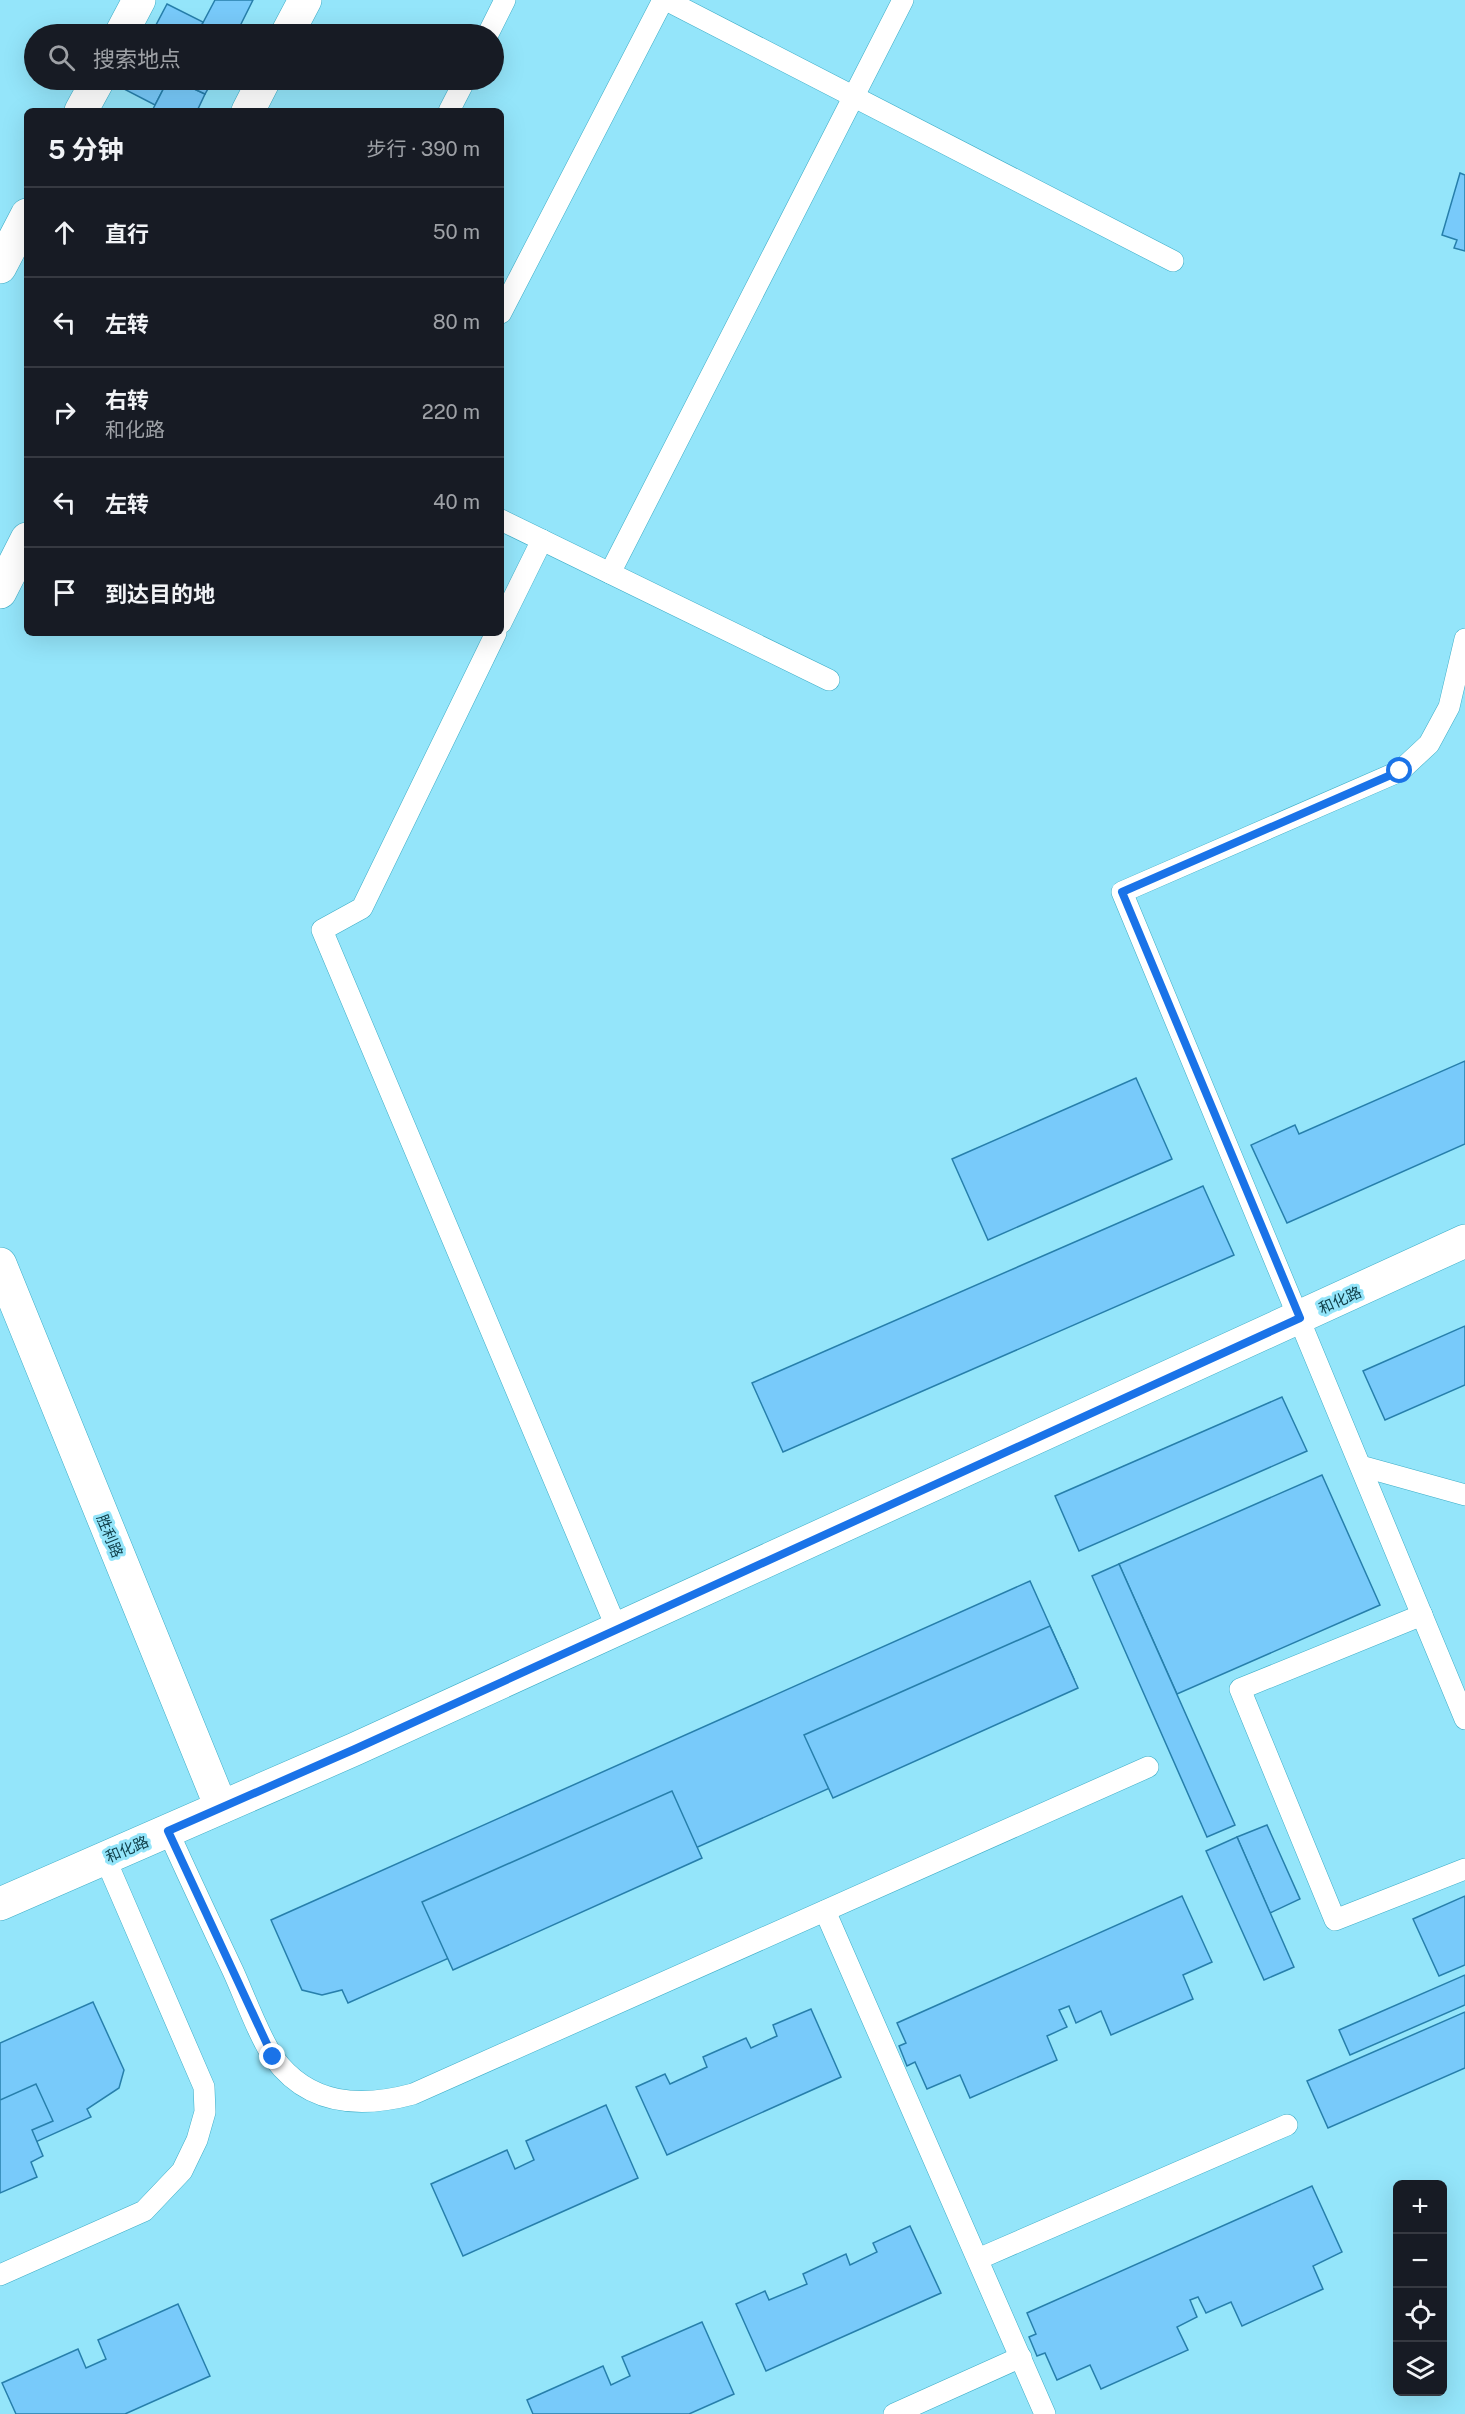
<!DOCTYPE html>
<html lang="zh">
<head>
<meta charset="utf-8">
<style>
  body { margin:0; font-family:"Public Sans","Noto Sans SC",sans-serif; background:#20242c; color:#f1f3f6 }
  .controls { position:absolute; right:18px; bottom:18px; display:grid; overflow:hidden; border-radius:9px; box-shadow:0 6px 24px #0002 }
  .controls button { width:54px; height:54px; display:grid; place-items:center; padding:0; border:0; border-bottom:2px solid #363941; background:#171b24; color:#f1f3f6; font:30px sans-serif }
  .stop { position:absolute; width:18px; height:18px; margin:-14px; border:4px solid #1a73e8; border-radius:50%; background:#fff }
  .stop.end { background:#1a73e8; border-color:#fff; box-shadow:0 2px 6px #0008 }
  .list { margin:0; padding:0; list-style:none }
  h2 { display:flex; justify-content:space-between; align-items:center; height:78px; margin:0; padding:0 24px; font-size:26px }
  h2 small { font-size:20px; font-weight:400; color:#9ea1a6 }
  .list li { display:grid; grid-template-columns:39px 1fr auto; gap:18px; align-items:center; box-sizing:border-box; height:90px; padding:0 24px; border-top:2px solid #363941 }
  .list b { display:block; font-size:22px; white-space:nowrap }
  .list p { margin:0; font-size:20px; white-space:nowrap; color:#9ea1a6 }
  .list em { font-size:20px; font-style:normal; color:#9ea1a6 }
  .icon { flex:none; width:33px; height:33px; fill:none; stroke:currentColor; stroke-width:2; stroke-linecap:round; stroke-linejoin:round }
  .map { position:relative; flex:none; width:1465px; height:2414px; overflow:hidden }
  .search { position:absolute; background:#171b24; box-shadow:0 6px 24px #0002; left:24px; top:24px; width:480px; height:66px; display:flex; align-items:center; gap:15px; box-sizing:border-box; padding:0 21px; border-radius:33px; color:#9ea1a6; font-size:22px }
  .panel { position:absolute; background:#171b24; box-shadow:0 6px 24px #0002; left:24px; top:108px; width:480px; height:528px; border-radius:9px }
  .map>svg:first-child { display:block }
  .building { fill:#78cafa; stroke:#277fab; stroke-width:1.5 }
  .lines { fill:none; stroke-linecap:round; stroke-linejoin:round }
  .service-casing { stroke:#3bacc6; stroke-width:22 }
  .minor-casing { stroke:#3bacc6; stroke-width:34 }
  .tertiary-casing { stroke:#3bacc6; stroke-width:34 }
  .service { stroke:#fff; stroke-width:21 }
  .minor { stroke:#fff; stroke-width:33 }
  .tertiary { stroke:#fff; stroke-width:33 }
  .route { stroke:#1a73e8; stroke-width:8 }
  .labels { text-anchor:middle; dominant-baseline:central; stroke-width:6; stroke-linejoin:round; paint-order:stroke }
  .street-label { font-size:15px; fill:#11414b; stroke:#94e5fa }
</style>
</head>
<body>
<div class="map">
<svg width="1465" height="2414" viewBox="0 0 1465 2414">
  <rect width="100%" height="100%" fill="#94e5fa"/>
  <g class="building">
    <polygon points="215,0 253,0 236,34 197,34"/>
    <polygon points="167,4 203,22 197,34 174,34 156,25"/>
    <polygon points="126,80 168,80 155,105 122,88"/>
    <polygon points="168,80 175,80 205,94 197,111 152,111"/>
    <polygon points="175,80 213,80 205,94"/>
    <polygon points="1460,173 1465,175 1465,251 1454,248 1457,240 1442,235"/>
    <polygon points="1465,1061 1465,1144 1287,1223 1251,1145 1295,1125 1299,1134"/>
    <polygon points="1136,1078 1172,1159 988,1240 952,1159"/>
    <polygon points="1203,1186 1234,1255 783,1452 752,1383"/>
    <polygon points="1465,1326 1465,1385 1385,1420 1363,1371"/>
    <polygon points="1282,1397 1307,1451 1079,1551 1055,1496"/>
    <polygon points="1322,1475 1380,1605 1177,1694 1119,1564"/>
    <polygon points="1119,1564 1235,1825 1207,1837 1092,1576"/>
    <polygon points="1030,1581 1074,1679 348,2003 342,1990 322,1995 302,1990 271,1920"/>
    <polygon points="1050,1626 1078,1688 833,1798 804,1735"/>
    <polygon points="672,1791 702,1858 453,1970 422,1902"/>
    <polygon points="1267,1825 1300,1899 1270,1913 1237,1837"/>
    <polygon points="1237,1837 1294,1967 1264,1980 1206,1851"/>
    <polygon points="1182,1896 1212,1962 1183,1975 1193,1999 1111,2035 1101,2011 1076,2023 1069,2006 1059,2010 1067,2027 1047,2036 1057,2060 970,2098 960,2075 927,2089 915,2062 907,2066 899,2046 906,2043 897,2023"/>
    <polygon points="1465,1896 1465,1965 1439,1976 1413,1919"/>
    <polygon points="1465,1975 1465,2005 1350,2055 1339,2030"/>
    <polygon points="93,2002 124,2070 119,2088 87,2109 91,2117 0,2158 0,2043"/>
    <polygon points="811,2009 841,2077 667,2155 636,2087 665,2074 670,2084 707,2067 703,2057 746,2038 751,2048 777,2036 773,2025"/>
    <polygon points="1465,2012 1465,2068 1328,2128 1307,2081"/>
    <polygon points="36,2084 53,2121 32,2130 43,2156 31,2162 37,2177 0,2193 0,2100"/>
    <polygon points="606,2105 638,2178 463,2256 431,2184 507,2150 515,2169 534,2160 526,2141"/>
    <polygon points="1312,2186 1342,2252 1313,2266 1323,2289 1242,2326 1231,2302 1206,2313 1198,2297 1190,2300 1197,2317 1177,2327 1188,2350 1101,2389 1090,2365 1057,2380 1045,2353 1037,2356 1029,2337 1036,2334 1027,2313"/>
    <polygon points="910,2226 941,2293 766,2371 736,2304 765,2291 769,2300 807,2284 803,2274 846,2254 850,2265 877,2252 873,2243"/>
    <polygon points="178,2304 210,2376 125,2414 16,2414 2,2383 78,2349 86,2368 106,2359 98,2340"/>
    <polygon points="702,2322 734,2394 689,2414 533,2414 527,2400 603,2366 611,2385 630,2376 622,2357"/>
  </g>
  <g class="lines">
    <defs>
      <g id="service">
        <polyline points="666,0 1173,261"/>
        <polyline points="488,34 505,0"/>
        <polyline points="449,111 465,80"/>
        <polyline points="501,313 663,0"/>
        <polyline points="501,520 829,680"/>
        <polyline points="610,573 903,0"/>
        <polyline points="501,623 542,540"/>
        <polyline points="496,633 362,908 322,930 617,1629"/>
        <polyline points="1465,639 1449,707 1429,744 1400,771 1122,892 1465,1719"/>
        <polyline points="1361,1466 1465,1495"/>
        <polyline points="1422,1615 1240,1689 1335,1920 1465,1869"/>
        <path d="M168 1831C189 1878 211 1924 233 1971 244 1995 260 2039 274 2058 309 2106 361 2108 413 2094L1148 1767"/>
        <polyline points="825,1911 1045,2414"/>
        <polyline points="978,2259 1287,2125"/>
        <polyline points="0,2275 144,2211 182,2171 197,2140 205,2112 204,2087 105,1858"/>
        <polyline points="894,2414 1021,2357"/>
      </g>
      <g id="minor">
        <polyline points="121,34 139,0"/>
        <polyline points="287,34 305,0"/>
        <polyline points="81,111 98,80"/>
        <polyline points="248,111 264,80"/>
        <polyline points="0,267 27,215"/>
        <polyline points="0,592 27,539"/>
        <polyline points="0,1264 221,1807"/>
      </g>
      <polyline id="tertiary" points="0,1904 355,1749 1465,1241"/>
    </defs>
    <use href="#service" class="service-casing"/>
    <use href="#minor" class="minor-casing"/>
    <use href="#tertiary" class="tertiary-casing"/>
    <use href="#service" class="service"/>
    <use href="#minor" class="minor"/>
    <use href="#tertiary" class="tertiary"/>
  </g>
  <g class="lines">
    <polyline class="route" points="273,2057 168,1831 355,1749 1300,1318 1122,892 1400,771"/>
  </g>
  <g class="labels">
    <g class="street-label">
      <text transform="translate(1340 1300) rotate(-24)">和化路</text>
      <text transform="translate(110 1536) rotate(68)">胜利路</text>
      <text transform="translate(127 1849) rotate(-23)">和化路</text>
    </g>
  </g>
</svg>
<div class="controls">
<button>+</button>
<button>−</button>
<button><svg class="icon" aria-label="locate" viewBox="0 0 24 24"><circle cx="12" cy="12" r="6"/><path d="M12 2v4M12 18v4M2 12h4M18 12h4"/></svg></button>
<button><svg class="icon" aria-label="layers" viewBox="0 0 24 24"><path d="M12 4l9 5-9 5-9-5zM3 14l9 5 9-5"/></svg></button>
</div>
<div class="stop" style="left:1400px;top:771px"></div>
<div class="stop end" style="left:273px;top:2057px"></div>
<div class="search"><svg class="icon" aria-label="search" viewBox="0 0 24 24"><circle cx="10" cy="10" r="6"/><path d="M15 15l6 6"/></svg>搜索地点</div>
<section class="panel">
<h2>5 分钟<small>步行 · 390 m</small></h2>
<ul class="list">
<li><svg class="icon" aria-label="ahead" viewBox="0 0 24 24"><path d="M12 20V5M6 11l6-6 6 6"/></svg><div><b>直行</b></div><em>50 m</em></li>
<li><svg class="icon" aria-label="left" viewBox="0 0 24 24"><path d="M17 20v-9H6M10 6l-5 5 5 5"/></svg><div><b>左转</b></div><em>80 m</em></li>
<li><svg class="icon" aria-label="right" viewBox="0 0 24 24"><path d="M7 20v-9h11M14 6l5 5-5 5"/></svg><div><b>右转</b><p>和化路</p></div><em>220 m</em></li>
<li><svg class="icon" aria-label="left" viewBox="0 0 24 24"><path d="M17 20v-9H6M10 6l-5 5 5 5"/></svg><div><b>左转</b></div><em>40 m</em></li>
<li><svg class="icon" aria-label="arrive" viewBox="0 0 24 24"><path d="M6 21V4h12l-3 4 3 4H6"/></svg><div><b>到达目的地</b></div></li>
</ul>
</section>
</div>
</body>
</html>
